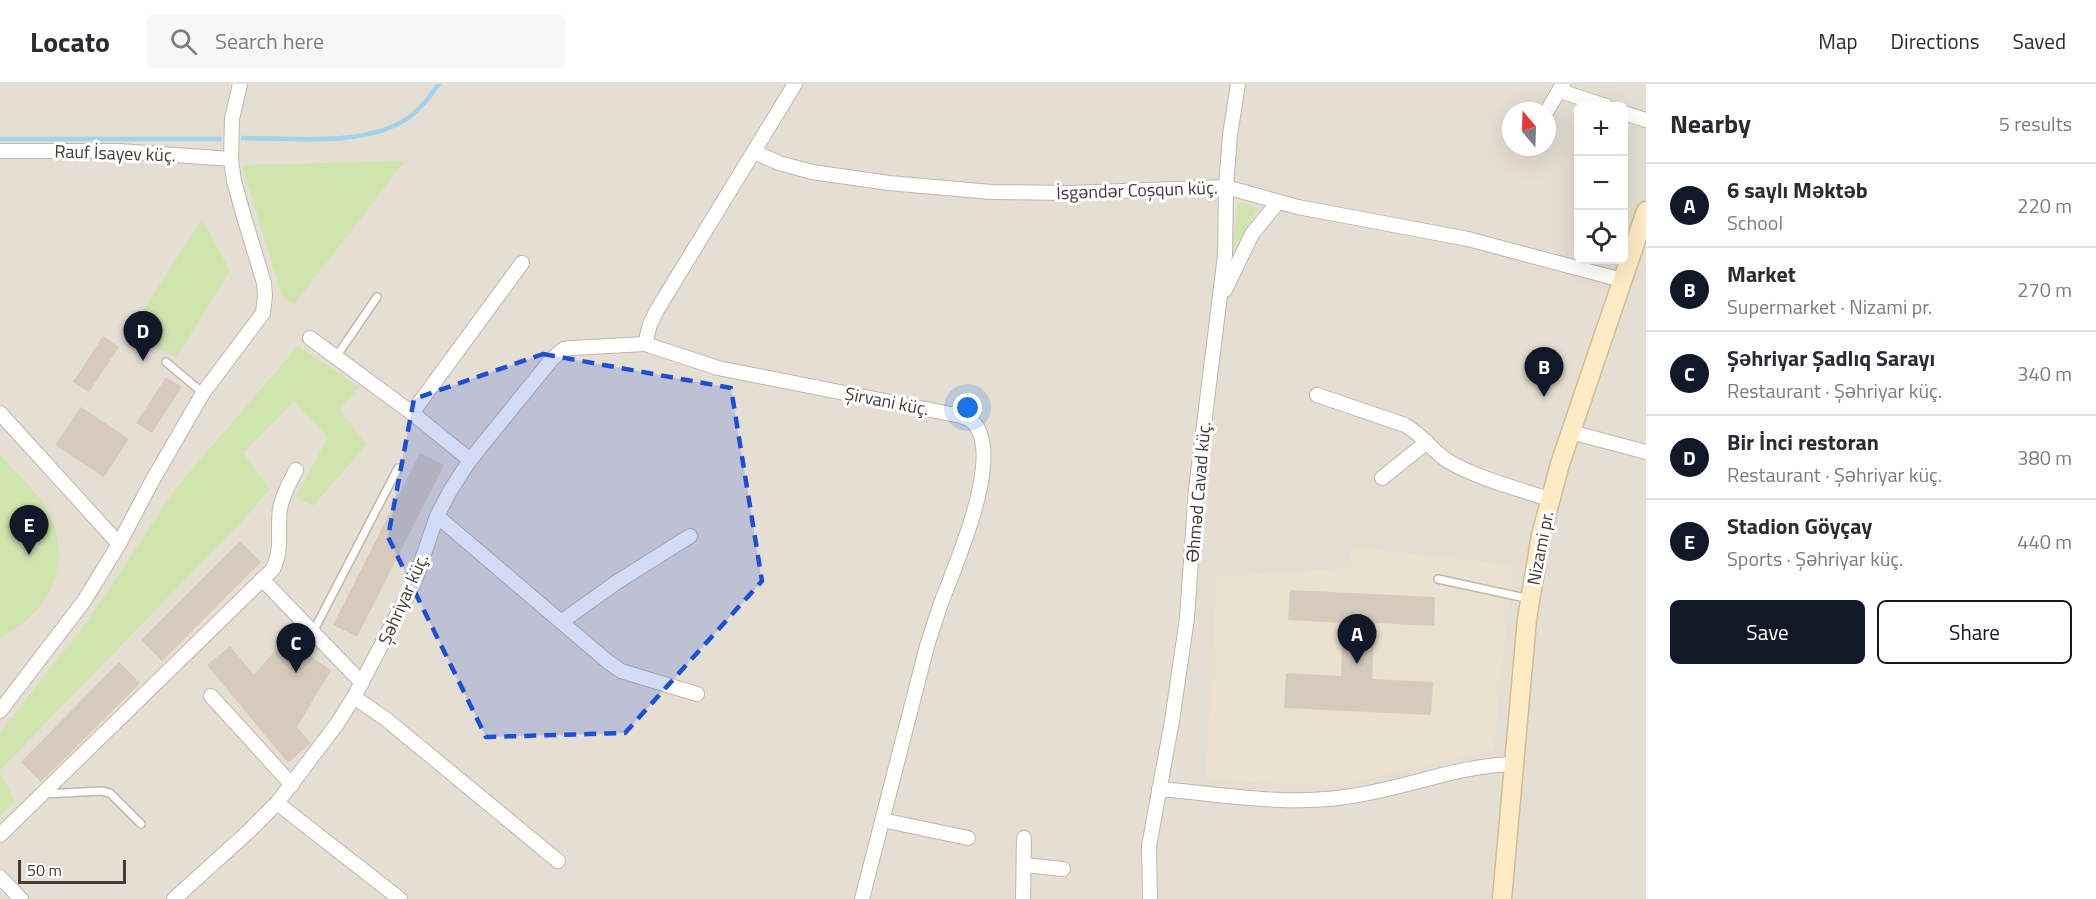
<!DOCTYPE html>
<html lang="en">
<head>
<meta charset="utf-8">
<style>
  body { margin:0; font-family:"Titillium Web",sans-serif; background:#f7f7f7; color:#2b2b33 }
  .controls { position:absolute; right:18px; top:18px; display:grid; overflow:hidden; border-radius:9px; box-shadow:0 6px 24px #0002 }
  .controls button { width:54px; height:54px; display:grid; place-items:center; padding:0; border:0; border-bottom:2px solid #e1e1e2; background:#fff; color:#2b2b33; font:30px sans-serif }
  .compass { position:absolute; left:1502px; top:18px; width:54px; height:54px; border-radius:50%; background:#fff; box-shadow:0 6px 24px #0002; rotate:341deg }
  .scale { position:absolute; left:18px; bottom:15px; width:108px; box-sizing:border-box; padding-left:6px; border:3px solid #433c34; border-top:0; font-size:16px; line-height:21px; white-space:nowrap; color:#433c34; -webkit-text-stroke:4px #fff; paint-order:stroke }
  .you { position:absolute; left:968px; top:324px; width:21px; height:21px; margin:-15px; border:4px solid #fff; border-radius:50%; background:#1a73e8; box-shadow:0 0 0 9px #1a73e833 }
  .badge { display:grid; place-items:center; width:39px; height:39px; border-radius:50%; background:#111827; color:#fff; font-size:20px; font-weight:700 }
  .pin { position:absolute; translate:-50% -50px; filter:drop-shadow(0 2px 3px #0008) }
  .pin::after { content:''; position:absolute; top:32px; width:21px; height:18px; background:inherit; clip-path:polygon(0 0,100% 0,50% 100%) }
  .list { margin:0; padding:0; list-style:none }
  h2 { display:flex; justify-content:space-between; align-items:center; height:78px; margin:0; padding:0 24px; font-size:26px }
  h2 small { font-size:20px; font-weight:400; color:#7c7c81 }
  .list li { display:grid; grid-template-columns:39px 1fr auto; gap:18px; align-items:center; box-sizing:border-box; height:84px; padding:0 24px; border-top:2px solid #e1e1e2 }
  .list b { display:block; font-size:22px; white-space:nowrap }
  .list p { margin:0; font-size:20px; white-space:nowrap; color:#7c7c81 }
  .list em { font-size:20px; font-style:normal; color:#7c7c81 }
  .actions { display:flex; gap:12px; padding:18px 24px }
  .actions a { flex:1; padding:14px 0; border:2px solid #111827; border-radius:9px; text-align:center; font-size:21px; color:#111827 }
  .actions .main { background:#111827; color:#fff }
  .icon { flex:none; width:33px; height:33px; fill:none; stroke:currentColor; stroke-width:2; stroke-linecap:round; stroke-linejoin:round }
  .map { position:relative; flex:none; width:1646px; height:815px; overflow:hidden }
  header { display:flex; align-items:center; gap:36px; box-sizing:border-box; height:84px; padding:0 30px; background:#fff; border-bottom:2px solid #e1e1e2 }
  header strong { font-size:28px }
  nav { display:flex; gap:33px; margin-inline-start:auto; font-size:21px }
  .search { width:420px; height:54px; background:#f7f7f7; display:flex; align-items:center; gap:15px; box-sizing:border-box; padding:0 21px; border-radius:9px; color:#7c7c81; font-size:22px }
  main { display:flex }
  aside { flex:1; background:#fff }
  .map>svg:first-child { display:block }
  .residential { fill:#e5ded2; fill-rule:evenodd }
  .education { fill:#eae1ce }
  .green { fill:#cfe5ad }
  .lines { fill:none; stroke-linecap:round; stroke-linejoin:round }
  .stream { stroke:#a1d3ed; stroke-width:4.5 }
  .building { fill:#d6cabd }
  .lane-casing { stroke:#bfb7aa; stroke-width:10 }
  .street-casing { stroke:#bfb7aa; stroke-width:16 }
  .secondary-casing { stroke:#d1bd95; stroke-width:21 }
  .lane { stroke:#fff; stroke-width:7 }
  .street { stroke:#fff; stroke-width:14 }
  .secondary { stroke:#fdebc3; stroke-width:18 }
  .marked { fill:#1d4ed8; fill-opacity:0.2; stroke:#1d4ed8; stroke-width:4.5; stroke-dasharray:12 8; stroke-linejoin:round }
  .labels { text-anchor:middle; dominant-baseline:central; stroke-width:6; stroke-linejoin:round; paint-order:stroke }
  .street-label { font-size:18px; fill:#433c34; stroke:#fff }
</style>
</head>
<body>
<header>
<strong>Locato</strong>
<div class="search"><svg class="icon" aria-label="search" viewBox="0 0 24 24"><circle cx="10" cy="10" r="6"/><path d="M15 15l6 6"/></svg>Search here</div>
<nav><a>Map</a><a>Directions</a><a>Saved</a></nav>
</header>
<main>
<div class="map">
<svg width="1646" height="815" viewBox="0 0 1646 815">
  <rect width="100%" height="100%" fill="#f1ede4"/>
  <path class="residential" d="M0 0H1646V815H0ZM1578 22H1624V176H1578ZM1511 27H1547V63H1511Z"/>
  <polygon class="education" points="1352,463 1513,481 1494,666 1340,702 1205,696 1217,493 1348,484"/>
  <g class="green">
    <polygon points="405,77 294,221 282,212 242,81"/>
    <polygon points="1238,118 1258,125 1232,168"/>
    <polygon points="202,135 230,187 176,274 130,247"/>
    <polygon points="298,262 359,303 339,326 367,360 313,422 296,413 328,353 294,317 243,369 270,405 246,433 0,686 0,649 89,535 176,404"/>
    <path d="M0 371C14 386 31 402 43 419 77 472 53 527 0 554Z"/>
    <polygon points="0,687 15,718 0,732"/>
  </g>
  <g class="lines">
    <g class="stream">
      <path d="M243 54C293 54 366 63 408 34 421 25 430 12 439 0"/>
      <polyline points="0,55 220,55"/>
    </g>
  </g>
  <g class="building">
    <polygon points="103,252 119,263 89,308 73,298"/>
    <polygon points="166,293 182,303 152,349 136,339"/>
    <polygon points="81,323 129,355 104,393 55,361"/>
    <polygon points="420,369 444,381 357,553 333,541"/>
    <polygon points="240,457 261,478 162,577 141,556"/>
    <polygon points="1290,506 1435,513 1434,542 1375,539 1372,595 1433,598 1431,631 1284,624 1286,589 1341,592 1343,539 1288,536"/>
    <polygon points="285,555 331,586 297,643 311,659 288,679 207,581 230,562 254,591"/>
    <polygon points="119,578 140,599 41,698 21,678"/>
  </g>
  <g class="lines">
    <defs>
      <g id="lane">
        <polyline points="336,273 377,213"/>
        <polyline points="166,278 203,309"/>
        <polyline points="1438,495 1530,515"/>
        <polyline points="313,548 398,384"/>
        <polyline points="45,710 101,707 110,709 141,740"/>
      </g>
      <g id="street">
        <path d="M795 0 657 226 650 240 645 260 718 284 961 332C965 334 970 335 973 338 1004 370 958 474 945 509 938 526 933 544 927 562L862 815"/>
        <polyline points="1560,7 1606,22"/>
        <polyline points="1547,27 1563,0"/>
        <polyline points="1624,29 1646,36"/>
        <polyline points="0,67 119,67 231,75"/>
        <polyline points="754,68 779,79 812,88 889,99 991,108 1069,109 1226,103 1298,123 1468,155 1622,196"/>
        <polyline points="1225,206 1252,150 1278,118"/>
        <polyline points="310,254 412,329 470,376"/>
        <path d="M1317 311 1405 341C1423 351 1432 367 1448 377 1479 395 1516 404 1549 415"/>
        <polyline points="0,329 119,460"/>
        <polyline points="412,329 522,179"/>
        <polyline points="1571,348 1646,368"/>
        <polyline points="1382,394 1427,358"/>
        <polyline points="437,432 607,577 621,587 697,610"/>
        <polyline points="262,495 362,599"/>
        <polyline points="561,538 617,498 690,452"/>
        <polyline points="211,612 292,701"/>
        <polyline points="354,613 387,636 558,777"/>
        <polyline points="0,627 84,517 119,460 151,399 203,309 263,229 265,212 264,199 244,133 234,97 231,75 232,35 240,0"/>
        <path d="M1159 705C1220 710 1284 722 1345 713 1403 706 1456 681 1515 680"/>
        <polyline points="277,719 400,815"/>
        <polyline points="882,736 968,754"/>
        <path d="M0 751 273 485C283 465 277 446 280 425 282 411 290 398 296 386"/>
        <polyline points="1024,781 1063,785"/>
        <polyline points="0,793 21,815"/>
        <polyline points="174,815 248,748 277,719 337,640 354,613 414,499 437,432 450,407 470,376 552,275 564,265 572,264 645,260"/>
        <polyline points="1023,815 1024,754"/>
        <polyline points="1150,815 1149,762 1172,637 1187,534 1196,405 1225,171 1226,103 1230,51 1238,0"/>
      </g>
      <polyline id="secondary" points="1502,815 1527,535 1541,451 1560,380 1646,127"/>
    </defs>
    <use href="#lane" class="lane-casing"/>
    <use href="#street" class="street-casing"/>
    <use href="#secondary" class="secondary-casing"/>
    <use href="#lane" class="lane"/>
    <use href="#street" class="street"/>
    <use href="#secondary" class="secondary"/>
  </g>
  <path class="marked" d="M543 270 731 304 762 497 625 649 486 653 388 453 414 315Z"/>
  <g class="labels">
    <g class="street-label">
      <text transform="translate(115 69) rotate(2)">Rauf İsayev küç.</text>
      <text transform="translate(1137 106) rotate(-2)">İsgəndər Coşqun küç.</text>
      <text transform="translate(887 317) rotate(11)">Şirvani küç.</text>
      <text transform="translate(1198 408) rotate(-85)">Əhməd Cavad küç.</text>
      <text transform="translate(1540 464) rotate(-79)">Nizami pr.</text>
      <text transform="translate(403 515) rotate(-66)">Şəhriyar küç.</text>
    </g>
  </g>
</svg>
<div class="controls">
<button>+</button>
<button>−</button>
<button><svg class="icon" aria-label="locate" viewBox="0 0 24 24"><circle cx="12" cy="12" r="6"/><path d="M12 2v4M12 18v4M2 12h4M18 12h4"/></svg></button>
</div>
<svg class="compass" viewBox="-18 -18 36 36"><path d="M0-13l5 13h-10z" fill="#e53935"/><path d="M0 13l5-13h-10z" fill="#7c7c81"/></svg>
<div class="scale">50 m</div>
<div class="you"></div>
<div class="pin badge" style="left:1357px;top:580px">A</div>
<div class="pin badge" style="left:1544px;top:313px">B</div>
<div class="pin badge" style="left:296px;top:589px">C</div>
<div class="pin badge" style="left:143px;top:277px">D</div>
<div class="pin badge" style="left:29px;top:471px">E</div>
</div>
<aside>
<h2>Nearby<small>5 results</small></h2>
<ul class="list">
<li><span class="badge">A</span><div><b>6 saylı Məktəb</b><p>School</p></div><em>220 m</em></li>
<li><span class="badge">B</span><div><b>Market</b><p>Supermarket · Nizami pr.</p></div><em>270 m</em></li>
<li><span class="badge">C</span><div><b>Şəhriyar Şadlıq Sarayı</b><p>Restaurant · Şəhriyar küç.</p></div><em>340 m</em></li>
<li><span class="badge">D</span><div><b>Bir İnci restoran</b><p>Restaurant · Şəhriyar küç.</p></div><em>380 m</em></li>
<li><span class="badge">E</span><div><b>Stadion Göyçay</b><p>Sports · Şəhriyar küç.</p></div><em>440 m</em></li>
</ul>
<div class="actions"><a class="main">Save</a><a>Share</a></div>
</aside>
</main>
</body>
</html>
